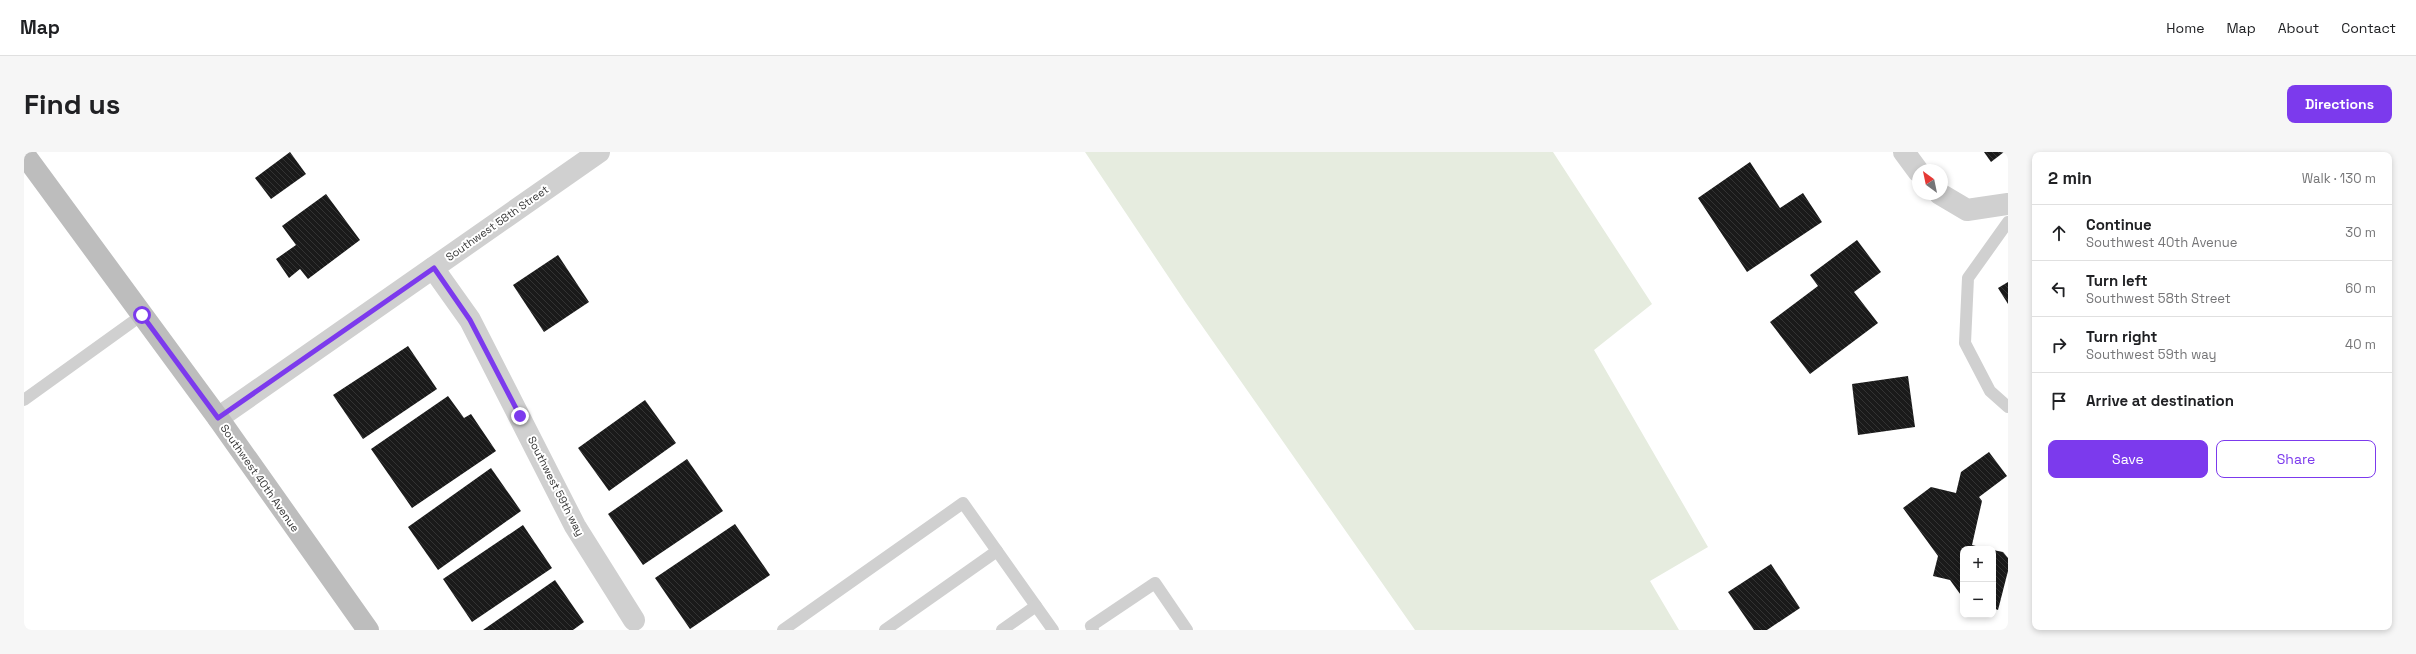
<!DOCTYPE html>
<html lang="en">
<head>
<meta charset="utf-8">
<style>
  body { margin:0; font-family:"Space Grotesk",sans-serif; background:#f6f6f6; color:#202124 }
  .controls { position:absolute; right:12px; bottom:12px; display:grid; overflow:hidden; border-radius:8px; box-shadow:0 2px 6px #0003 }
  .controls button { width:36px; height:36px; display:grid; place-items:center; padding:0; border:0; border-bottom:1px solid #e0e0e0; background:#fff; color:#202124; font:20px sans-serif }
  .compass { position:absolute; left:1888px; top:12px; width:36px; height:36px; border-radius:50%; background:#fff; box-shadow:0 2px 6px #0003; rotate:327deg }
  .stop { position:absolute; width:12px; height:12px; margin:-9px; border:3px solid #7c3aed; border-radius:50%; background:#fff }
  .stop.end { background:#7c3aed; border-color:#fff; box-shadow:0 1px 4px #0008 }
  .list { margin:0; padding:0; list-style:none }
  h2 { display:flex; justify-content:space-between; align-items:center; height:52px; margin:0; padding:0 16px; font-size:17px }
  h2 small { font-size:13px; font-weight:400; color:#757577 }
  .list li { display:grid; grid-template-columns:26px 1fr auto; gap:12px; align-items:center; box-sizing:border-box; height:56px; padding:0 16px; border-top:1px solid #e0e0e0 }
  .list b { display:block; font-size:15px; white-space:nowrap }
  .list p { margin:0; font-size:13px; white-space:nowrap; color:#757577 }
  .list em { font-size:13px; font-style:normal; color:#757577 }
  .actions { display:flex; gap:8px; padding:12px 16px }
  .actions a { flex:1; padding:9px 0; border:1px solid #7c3aed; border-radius:8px; text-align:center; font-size:14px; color:#7c3aed }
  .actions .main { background:#7c3aed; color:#fff }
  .icon { flex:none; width:22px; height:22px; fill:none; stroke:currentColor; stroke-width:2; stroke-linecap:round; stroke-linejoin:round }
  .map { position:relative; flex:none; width:1984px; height:478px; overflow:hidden; border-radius:8px }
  header { display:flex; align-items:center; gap:24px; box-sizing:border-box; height:56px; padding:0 20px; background:#fff; border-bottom:1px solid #e0e0e0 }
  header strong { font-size:19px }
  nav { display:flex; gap:22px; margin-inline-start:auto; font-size:14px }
  .intro { display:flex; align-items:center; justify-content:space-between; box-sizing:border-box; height:96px; padding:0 24px }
  h1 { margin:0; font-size:28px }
  .button { padding:10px 18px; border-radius:8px; background:#7c3aed; color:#fff; font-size:14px; font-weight:700 }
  main { display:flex; gap:24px; padding:0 24px }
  aside { flex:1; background:#fff; border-radius:8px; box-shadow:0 2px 6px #0003 }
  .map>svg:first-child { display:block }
  .grass { fill:#e6ecdf }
  .building { fill:url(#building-back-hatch) }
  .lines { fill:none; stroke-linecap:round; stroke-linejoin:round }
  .lane { stroke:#d0d0d0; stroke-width:12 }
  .street { stroke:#d0d0d0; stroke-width:22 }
  .secondary { stroke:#bdbdbd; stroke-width:22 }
  .route { stroke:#7c3aed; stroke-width:5 }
  .labels { text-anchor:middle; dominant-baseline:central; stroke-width:4; stroke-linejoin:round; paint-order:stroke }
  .street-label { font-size:11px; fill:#333; stroke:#fff }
</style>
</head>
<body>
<header>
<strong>Map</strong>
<nav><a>Home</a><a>Map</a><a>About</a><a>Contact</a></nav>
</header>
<div class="intro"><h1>Find us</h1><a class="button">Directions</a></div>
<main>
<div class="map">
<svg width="1984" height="478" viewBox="0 0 1984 478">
  <defs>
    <pattern id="building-back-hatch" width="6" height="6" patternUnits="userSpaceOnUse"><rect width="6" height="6" fill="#1a1a1a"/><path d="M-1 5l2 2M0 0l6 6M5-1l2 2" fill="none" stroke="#333"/></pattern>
  </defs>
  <rect width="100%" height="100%" fill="#fff"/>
  <polygon class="grass" points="1061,0 1529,0 1628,152 1570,198 1684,395 1626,429 1655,478 1391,478 1162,151"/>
  <g class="building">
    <polygon points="266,0 282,22 247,47 231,26"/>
    <polygon points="1960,0 1980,0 1967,10"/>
    <polygon points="1726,10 1756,56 1779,41 1798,70 1723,120 1674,46"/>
    <polygon points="302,42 336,88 284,127 276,117 265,126 252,107 272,93 258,74"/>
    <polygon points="1833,88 1857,120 1830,140 1854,171 1786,222 1746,170 1794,134 1786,123"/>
    <polygon points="534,103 565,150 520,180 489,133"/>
    <polygon points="1984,130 1984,152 1974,136"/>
    <polygon points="384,194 413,237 339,287 309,243"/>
    <polygon points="1884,224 1891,275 1834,283 1828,232"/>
    <polygon points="424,244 440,266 447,262 472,299 388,356 347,297"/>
    <polygon points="621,248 652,291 585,339 554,296"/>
    <polygon points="1965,300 1983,324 1955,345 1958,349 1948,393 1963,397 1939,397 1939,446 1926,428 1909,424 1914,404 1879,356 1907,335 1932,341 1937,320"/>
    <polygon points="663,307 699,359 619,413 584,362"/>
    <polygon points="467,316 497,359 414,418 384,375"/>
    <polygon points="711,372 746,423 666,477 631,426"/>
    <polygon points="499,373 528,416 448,470 419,427"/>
    <polygon points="1969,398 1979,400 1984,406 1984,419 1974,458 1969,456"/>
    <polygon points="1747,412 1776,456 1743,478 1730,478 1704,440"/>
    <polygon points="531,428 560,470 549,478 459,478"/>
  </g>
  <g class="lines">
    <g class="lane">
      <polyline points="1984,70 1944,126 1941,191 1966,239 1984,255"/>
      <polyline points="0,248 118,163"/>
      <polyline points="759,478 939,351 1029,478"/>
      <polyline points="861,478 973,399"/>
      <polyline points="978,478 1012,454"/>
      <polyline points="1069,478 1067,474 1131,431 1163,478"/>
    </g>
    <g class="street">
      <polyline points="1880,0 1894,19"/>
      <polyline points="1916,42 1943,58 1984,52"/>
      <polyline points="409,116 446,168 551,374 610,468"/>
      <polyline points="194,266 575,0"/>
    </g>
    <polyline class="secondary" points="0,2 194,266 344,478"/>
  </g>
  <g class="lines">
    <polyline class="route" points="118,163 194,266 410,116 446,168 496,264"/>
  </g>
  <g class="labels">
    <g class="street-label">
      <text transform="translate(473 71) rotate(-35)">Southwest 58th Street</text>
      <text transform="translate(236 326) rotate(55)">Southwest 40th Avenue</text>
      <text transform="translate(532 334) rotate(63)">Southwest 59th way</text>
    </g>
  </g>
</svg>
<div class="controls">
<button>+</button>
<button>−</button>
</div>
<svg class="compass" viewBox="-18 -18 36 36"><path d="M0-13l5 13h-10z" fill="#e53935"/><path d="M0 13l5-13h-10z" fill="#757577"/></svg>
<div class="stop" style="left:118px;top:163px"></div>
<div class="stop end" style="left:496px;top:264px"></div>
</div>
<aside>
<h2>2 min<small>Walk · 130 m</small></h2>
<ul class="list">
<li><svg class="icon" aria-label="ahead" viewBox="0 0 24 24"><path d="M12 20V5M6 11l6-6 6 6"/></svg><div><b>Continue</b><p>Southwest 40th Avenue</p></div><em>30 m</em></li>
<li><svg class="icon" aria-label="left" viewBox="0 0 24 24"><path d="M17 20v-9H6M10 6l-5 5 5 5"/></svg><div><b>Turn left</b><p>Southwest 58th Street</p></div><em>60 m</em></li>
<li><svg class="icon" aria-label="right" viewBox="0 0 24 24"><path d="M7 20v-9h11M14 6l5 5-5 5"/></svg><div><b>Turn right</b><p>Southwest 59th way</p></div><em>40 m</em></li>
<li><svg class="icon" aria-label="arrive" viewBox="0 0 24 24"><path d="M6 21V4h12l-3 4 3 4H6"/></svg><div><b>Arrive at destination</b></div></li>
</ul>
<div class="actions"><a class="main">Save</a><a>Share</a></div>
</aside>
</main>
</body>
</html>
